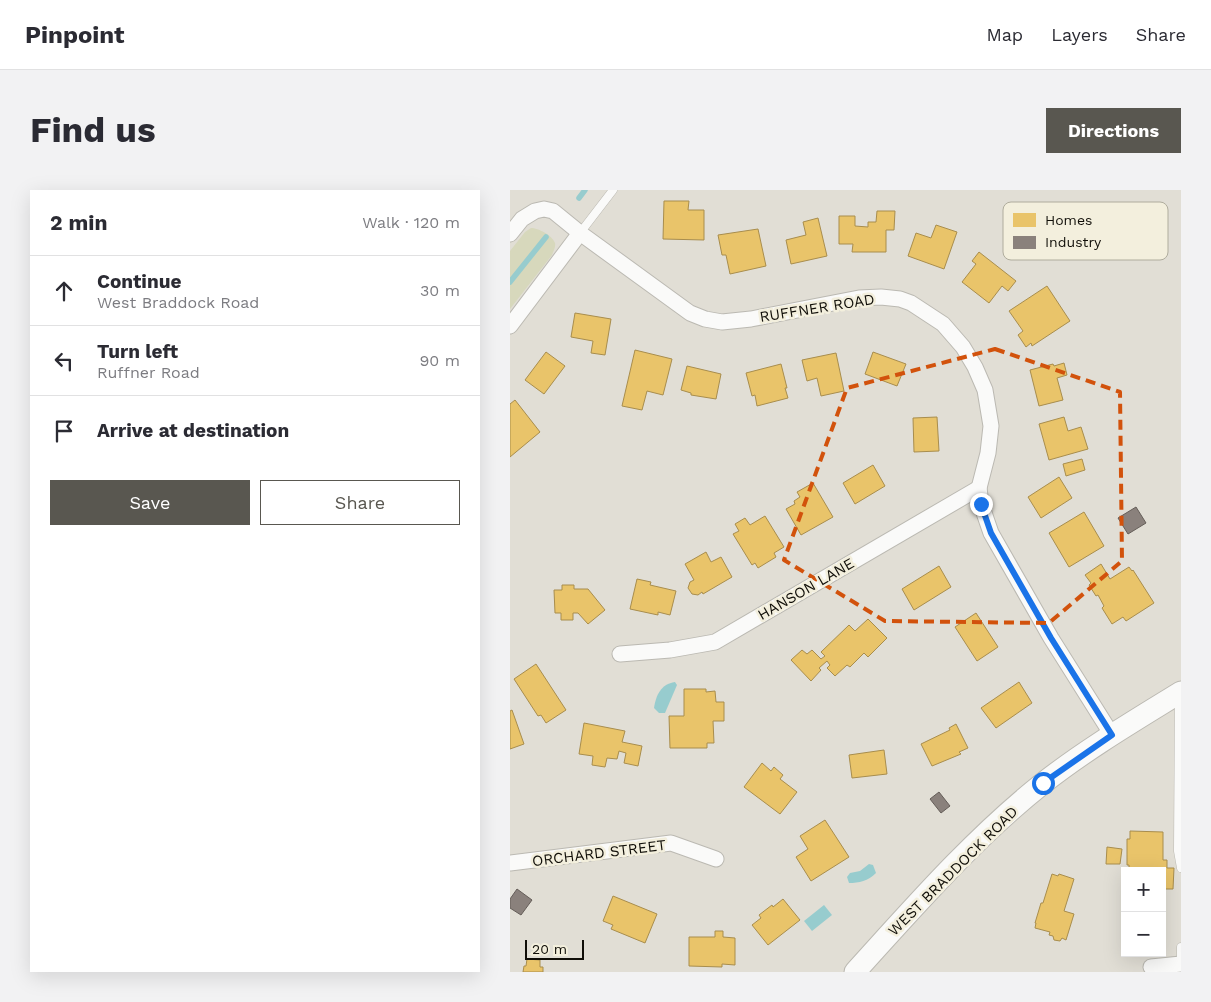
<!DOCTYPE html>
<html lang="en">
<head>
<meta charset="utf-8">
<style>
  body { margin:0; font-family:"Work Sans",sans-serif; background:#f2f2f3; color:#2b2b33 }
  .controls { position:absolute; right:15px; bottom:15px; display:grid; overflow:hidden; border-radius:0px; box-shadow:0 5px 20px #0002 }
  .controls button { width:45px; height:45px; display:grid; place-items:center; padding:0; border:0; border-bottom:1px solid #e1e1e2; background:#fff; color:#2b2b33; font:25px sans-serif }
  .scale { position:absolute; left:15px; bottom:12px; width:59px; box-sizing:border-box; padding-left:5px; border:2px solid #100e08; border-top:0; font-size:14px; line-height:18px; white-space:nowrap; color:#100e08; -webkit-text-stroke:4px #f3efdd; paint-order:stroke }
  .stop { position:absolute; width:15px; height:15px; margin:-11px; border:4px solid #1a73e8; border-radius:50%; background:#fff }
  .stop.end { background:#1a73e8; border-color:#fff; box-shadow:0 1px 5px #0008 }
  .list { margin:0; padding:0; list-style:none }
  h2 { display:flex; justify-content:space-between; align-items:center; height:65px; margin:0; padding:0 20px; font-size:21px }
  h2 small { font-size:16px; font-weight:400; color:#7c7c81 }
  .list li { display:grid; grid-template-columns:32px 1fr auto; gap:15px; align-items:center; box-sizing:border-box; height:70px; padding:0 20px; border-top:1px solid #e1e1e2 }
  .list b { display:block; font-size:19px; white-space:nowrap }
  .list p { margin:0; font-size:16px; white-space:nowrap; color:#7c7c81 }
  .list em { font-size:16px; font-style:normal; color:#7c7c81 }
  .actions { display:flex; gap:10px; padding:15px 20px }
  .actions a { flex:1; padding:11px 0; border:1px solid #595750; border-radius:0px; text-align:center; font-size:18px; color:#595750 }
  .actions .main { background:#595750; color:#fff }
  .icon { flex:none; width:28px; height:28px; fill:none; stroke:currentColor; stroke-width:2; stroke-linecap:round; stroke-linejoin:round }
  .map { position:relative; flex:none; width:671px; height:782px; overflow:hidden; border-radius:0px }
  header { display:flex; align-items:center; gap:30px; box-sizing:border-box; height:70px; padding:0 25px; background:#fff; border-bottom:1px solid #e1e1e2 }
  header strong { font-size:24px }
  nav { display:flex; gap:28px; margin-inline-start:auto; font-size:18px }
  .intro { display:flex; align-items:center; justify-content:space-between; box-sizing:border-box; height:120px; padding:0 30px }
  h1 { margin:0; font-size:35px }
  .button { padding:12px 22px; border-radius:0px; background:#595750; color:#fff; font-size:18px; font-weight:700 }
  main { display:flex; gap:30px; padding:0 30px }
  aside { flex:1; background:#fff; border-radius:0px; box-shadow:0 5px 20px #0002 }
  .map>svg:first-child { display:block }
  .green { fill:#d7d8bc }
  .water { fill:#97ccce }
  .homes { fill:#e9c46a; stroke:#a88d4d }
  .industry { fill:#8a817c; stroke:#655e59 }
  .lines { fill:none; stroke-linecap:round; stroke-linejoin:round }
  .stream { stroke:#97ccce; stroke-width:5.5 }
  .service-casing { stroke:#bbb9b2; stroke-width:9 }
  .minor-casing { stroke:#bbb9b2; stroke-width:17 }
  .secondary-casing { stroke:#bbb9b2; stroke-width:23 }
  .service { stroke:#fafaf9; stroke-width:8 }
  .minor { stroke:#fafaf9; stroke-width:15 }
  .secondary { stroke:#fafaf9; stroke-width:21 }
  .route { stroke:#1a73e8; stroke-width:6 }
  .marked { fill:none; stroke:#d2520c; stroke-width:4; stroke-dasharray:10 6; stroke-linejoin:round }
  .labels { text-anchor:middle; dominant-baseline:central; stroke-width:5; stroke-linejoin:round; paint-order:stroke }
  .street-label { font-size:15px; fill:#100e08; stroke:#f3efdd }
  .key { fill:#f3efdd; stroke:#afac9d; stroke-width:1 }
  .key-label { font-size:14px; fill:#100e08 }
</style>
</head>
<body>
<header>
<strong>Pinpoint</strong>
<nav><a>Map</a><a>Layers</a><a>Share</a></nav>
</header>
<div class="intro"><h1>Find us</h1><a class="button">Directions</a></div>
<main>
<aside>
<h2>2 min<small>Walk · 120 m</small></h2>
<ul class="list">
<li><svg class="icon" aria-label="ahead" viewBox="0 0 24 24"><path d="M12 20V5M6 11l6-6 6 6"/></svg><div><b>Continue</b><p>West Braddock Road</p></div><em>30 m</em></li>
<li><svg class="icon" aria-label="left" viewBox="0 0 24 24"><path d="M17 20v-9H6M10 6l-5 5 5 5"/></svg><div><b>Turn left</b><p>Ruffner Road</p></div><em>90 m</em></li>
<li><svg class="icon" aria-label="arrive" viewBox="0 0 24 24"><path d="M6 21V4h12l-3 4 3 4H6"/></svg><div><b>Arrive at destination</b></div></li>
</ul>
<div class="actions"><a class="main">Save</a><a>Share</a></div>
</aside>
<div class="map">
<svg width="671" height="782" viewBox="0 0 671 782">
  <rect width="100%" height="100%" fill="#e1ded5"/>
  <path class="green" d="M21 38C28 38 42 45 45 53 46 57 43 62 42 65L0 119V61L15 42Z"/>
  <g class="water">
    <path d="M165 492 167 495 155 523H149L144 518C146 505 151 494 165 492Z"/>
    <path d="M359 674 363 675 366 683C358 691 349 693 339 693L337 687 340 683 350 681Z"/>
    <polygon points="314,715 322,725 302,741 294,731"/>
  </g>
  <g class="homes">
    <polygon points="154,11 179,11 178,20 194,20 194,50 153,49"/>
    <polygon points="367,21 385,21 384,40 376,40 376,62 342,62 343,54 329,54 329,26 345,26 345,36 358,37 358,32 366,32"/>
    <polygon points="308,28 317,66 281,74 276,50 296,45 293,32"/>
    <polygon points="426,35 447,42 434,79 398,66 406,43 421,48"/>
    <polygon points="248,39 256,76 220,84 216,65 212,65 208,45"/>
    <polygon points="469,62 506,91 498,101 492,96 479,113 452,92 466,74 462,71"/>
    <polygon points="537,96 560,131 522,156 521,153 516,157 508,145 513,141 499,121"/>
    <polygon points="65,123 101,129 95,165 81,163 83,151 61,147"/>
    <polygon points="125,160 162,169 153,205 137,201 132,220 112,216"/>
    <polygon points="36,162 55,176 34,204 15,190"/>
    <polygon points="363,162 396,174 387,196 355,184"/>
    <polygon points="326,163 334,201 311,206 307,188 297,191 292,170"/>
    <polygon points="554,173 557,185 547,188 553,210 529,216 520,180 543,174 544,176"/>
    <polygon points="271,174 277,198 275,198 278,208 247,216 245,205 242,206 236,183"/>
    <polygon points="177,176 211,184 206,209 181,205 181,203 171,200"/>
    <polygon points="5,210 30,242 0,267 0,214"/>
    <polygon points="427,227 429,261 404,262 403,228"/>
    <polygon points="554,227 558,241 571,237 578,259 539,270 529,234"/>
    <polygon points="572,269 575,280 556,286 553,274"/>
    <polygon points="363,275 375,296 345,314 333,293"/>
    <polygon points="549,287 562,308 531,328 518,307"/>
    <polygon points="303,293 323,327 291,345 276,319 285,314 284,311 290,307 287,302"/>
    <polygon points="574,322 594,356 559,377 539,343"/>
    <polygon points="255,326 274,357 264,363 266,367 248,378 245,373 242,375 223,344 229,341 225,334 235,328 240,335"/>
    <polygon points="196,362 201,372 211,367 222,387 193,404 192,402 188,405 182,404 178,398 180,392 184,390 175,374"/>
    <polygon points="591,374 600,389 619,377 622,381 623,380 644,413 616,431 613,427 602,434 592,418 594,416 588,405 586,406 579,395 581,393 575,385"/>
    <polygon points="429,376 441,397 404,420 392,399"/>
    <polygon points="127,389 141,392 140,395 166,401 160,425 148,422 148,425 120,419"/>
    <polygon points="52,395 64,395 64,399 78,399 95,420 78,434 68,423 63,423 63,430 51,430 51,423 45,423 44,400 52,400"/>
    <polygon points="466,423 488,457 467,471 445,437"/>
    <polygon points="358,429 377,448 358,467 354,463 340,477 337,475 325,486 317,478 320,475 317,471 309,478 311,480 301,491 281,470 292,460 297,464 302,460 311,469 315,466 311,462 339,435 345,441"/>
    <polygon points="26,474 56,520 36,533 31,525 28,526 4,489"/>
    <polygon points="509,492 522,513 486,538 471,518"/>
    <polygon points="174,499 196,499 196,502 205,501 206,512 214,512 214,531 203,531 204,553 197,553 197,558 160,558 159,526 174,526"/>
    <polygon points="2,520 14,554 0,559 0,521"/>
    <polygon points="74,533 115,541 112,552 132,556 128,576 114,573 116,563 109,561 107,569 97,568 95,577 82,575 83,566 69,564"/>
    <polygon points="446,534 458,558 449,562 451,564 422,576 411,554 440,540 439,538"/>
    <polygon points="374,560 377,584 342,588 339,565"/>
    <polygon points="252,573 261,581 264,577 273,585 270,589 287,602 270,624 234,597"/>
    <polygon points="315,630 339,667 301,691 286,667 298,659 290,646"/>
    <polygon points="620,641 653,642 653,670 657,670 657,678 664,678 663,699 655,699 655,702 652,703 652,681 619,681 619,675 617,675 617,649 620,649"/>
    <polygon points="597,657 612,659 610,674 596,674"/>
    <polygon points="542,684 548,686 549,684 564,689 554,721 564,724 556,750 552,748 550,751 544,750 543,746 539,745 540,742 525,738 526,733 525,733 531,713 533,713"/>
    <polygon points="103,706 147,724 135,753 101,739 103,735 93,731"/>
    <polygon points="273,709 290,730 258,755 242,735 251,728 249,725 262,715 263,717"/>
    <polygon points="205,741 213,741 213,747 225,748 225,775 212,774 212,777 179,776 179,747 205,747"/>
    <polygon points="17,769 30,770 30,777 33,777 33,782 13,782 14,776 16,776"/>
  </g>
  <g class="industry">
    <polygon points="626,317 636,333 618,344 608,328"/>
    <polygon points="429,602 440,616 431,623 420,609"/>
    <polygon points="7,699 22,710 11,725 0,718 0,709"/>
  </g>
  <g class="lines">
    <g class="stream">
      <polyline points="69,8 75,0"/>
      <polyline points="0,92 36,47"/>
    </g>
    <defs>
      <g id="service">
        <polyline points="70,43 103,0"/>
        <polyline points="669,505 668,661 671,678"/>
        <polyline points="671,774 671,757"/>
      </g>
      <g id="minor">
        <polyline points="0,44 12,29 25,21 34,19 43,21 70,43 180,123 195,129 212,132 241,129 349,108 371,107 390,109 401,113 433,134 453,157 465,177 475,200 481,236 478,263 469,298 471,314 481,343 541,448 602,545"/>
        <polyline points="0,136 70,43"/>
        <polyline points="110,464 160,460 205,452 469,298"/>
        <polyline points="0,673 161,653 206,669"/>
        <polyline points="641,777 671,774"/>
      </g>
      <path id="secondary" d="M345 782C404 717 463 649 532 594 575 560 624 531 671 502"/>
    </defs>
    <use href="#service" class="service-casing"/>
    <use href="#minor" class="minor-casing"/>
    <use href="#secondary" class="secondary-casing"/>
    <use href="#service" class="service"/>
    <use href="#minor" class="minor"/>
    <use href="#secondary" class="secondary"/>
  </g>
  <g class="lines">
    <polyline class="route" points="471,314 481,343 541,448 602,545 533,593"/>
  </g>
  <path class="marked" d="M485 159 610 202 612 371 539 433 375 431 274 370 337 198Z"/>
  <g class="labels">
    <g class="street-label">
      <text transform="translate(307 118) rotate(-9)">RUFFNER ROAD</text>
      <text transform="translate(296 399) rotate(-30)">HANSON LANE</text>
      <text transform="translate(89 663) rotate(-7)">ORCHARD STREET</text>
      <text transform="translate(443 681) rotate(-45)">WEST BRADDOCK ROAD</text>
    </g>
  </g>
  <rect x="493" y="12" width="165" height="58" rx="8" class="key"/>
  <rect x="503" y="23" width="23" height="14" fill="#e9c46a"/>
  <rect x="503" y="46" width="23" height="13" fill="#8a817c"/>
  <g class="key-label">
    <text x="535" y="35">Homes</text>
    <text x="535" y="57">Industry</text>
  </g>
</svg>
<div class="controls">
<button>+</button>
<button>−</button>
</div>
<div class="scale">20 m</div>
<div class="stop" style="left:533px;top:593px"></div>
<div class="stop end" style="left:471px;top:314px"></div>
</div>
</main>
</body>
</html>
